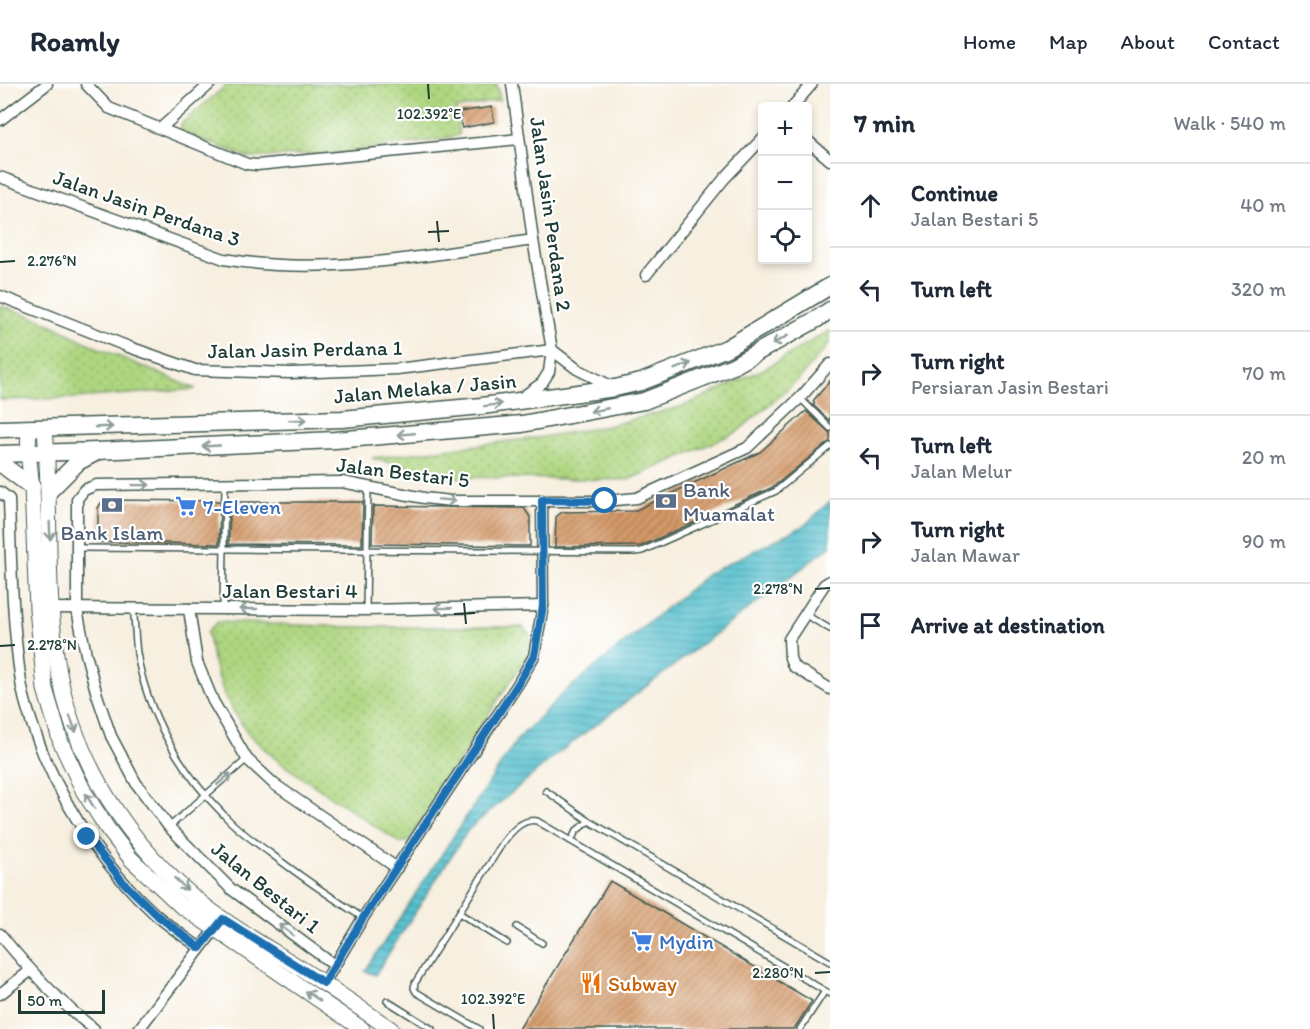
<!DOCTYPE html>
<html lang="en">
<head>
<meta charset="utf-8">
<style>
  body { margin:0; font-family:Itim,sans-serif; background:#f6f6f7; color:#1f2937 }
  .controls { position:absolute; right:18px; top:18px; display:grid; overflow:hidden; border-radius:6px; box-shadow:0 3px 9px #0003 }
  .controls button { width:54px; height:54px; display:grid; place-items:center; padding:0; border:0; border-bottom:2px solid #e0e1e3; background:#fff; color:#1f2937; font:30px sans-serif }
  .scale { position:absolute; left:18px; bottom:15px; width:87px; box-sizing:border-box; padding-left:6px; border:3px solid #1f3d34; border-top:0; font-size:16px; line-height:21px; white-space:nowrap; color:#1f3d34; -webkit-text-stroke:4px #fff; paint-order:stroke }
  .stop { position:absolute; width:18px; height:18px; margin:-14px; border:4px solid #1f6fb2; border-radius:50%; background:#fff }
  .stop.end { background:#1f6fb2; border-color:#fff; box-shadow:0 2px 6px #0008 }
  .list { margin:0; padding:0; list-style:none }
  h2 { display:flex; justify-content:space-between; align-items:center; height:78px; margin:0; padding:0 24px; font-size:26px }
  h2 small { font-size:20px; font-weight:400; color:#747a83 }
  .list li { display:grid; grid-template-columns:39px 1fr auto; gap:18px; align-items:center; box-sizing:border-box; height:84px; padding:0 24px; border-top:2px solid #e0e1e3 }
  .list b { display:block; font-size:22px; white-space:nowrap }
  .list p { margin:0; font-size:20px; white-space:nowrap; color:#747a83 }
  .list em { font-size:20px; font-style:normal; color:#747a83 }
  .icon { flex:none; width:33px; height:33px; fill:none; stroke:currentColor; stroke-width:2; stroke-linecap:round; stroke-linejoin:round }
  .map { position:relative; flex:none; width:830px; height:945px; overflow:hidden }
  header { display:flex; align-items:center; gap:36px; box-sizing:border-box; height:84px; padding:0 30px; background:#fff; border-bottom:2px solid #e0e1e3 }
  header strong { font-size:28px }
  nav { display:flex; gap:33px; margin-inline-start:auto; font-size:21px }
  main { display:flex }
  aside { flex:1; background:#fff }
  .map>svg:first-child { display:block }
  .green { fill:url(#green-dots); stroke:#668a5a; stroke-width:1.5 }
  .water { fill:url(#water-rules); stroke:#397e81; stroke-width:1.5 }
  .building { fill:url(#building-hatch) }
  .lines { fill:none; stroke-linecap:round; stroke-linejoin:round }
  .lane-casing { stroke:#3f584e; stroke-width:8 }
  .street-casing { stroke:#3f584e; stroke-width:13 }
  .secondary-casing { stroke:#3f584e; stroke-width:17 }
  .primary-casing { stroke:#3f584e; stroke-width:19 }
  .lane { stroke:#fff; stroke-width:5 }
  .street { stroke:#fff; stroke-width:10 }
  .secondary { stroke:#fff; stroke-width:15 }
  .primary { stroke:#fff; stroke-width:16 }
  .oneway { stroke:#8f9e9a }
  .route { stroke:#1f6fb2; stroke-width:8 }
  .ticks { fill:none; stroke:#1f3d34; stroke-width:2 }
  .labels { text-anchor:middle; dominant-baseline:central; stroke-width:4.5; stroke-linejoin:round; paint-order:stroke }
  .street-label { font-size:21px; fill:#1f3d34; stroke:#fff }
  .service-label { font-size:21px; fill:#4e5e75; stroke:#fff; text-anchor:start }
  .shop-label { font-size:21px; fill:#366cbe; stroke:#fff; text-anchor:start }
  .food-label { font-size:21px; fill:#c56008; stroke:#fff; text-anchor:start }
  .ticks-label { font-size:15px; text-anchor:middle; fill:#1f3d34; stroke:#fff; stroke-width:4.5; stroke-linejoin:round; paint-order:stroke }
</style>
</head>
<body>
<header>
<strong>Roamly</strong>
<nav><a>Home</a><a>Map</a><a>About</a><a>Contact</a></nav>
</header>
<main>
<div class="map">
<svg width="830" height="945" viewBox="0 0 830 945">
  <defs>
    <pattern id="green-dots" width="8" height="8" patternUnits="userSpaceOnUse" patternTransform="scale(1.5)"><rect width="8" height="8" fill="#aed680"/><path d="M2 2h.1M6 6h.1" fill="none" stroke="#8daf6a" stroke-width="1.8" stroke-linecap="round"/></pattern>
    <pattern id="water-rules" width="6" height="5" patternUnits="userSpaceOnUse" patternTransform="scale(1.5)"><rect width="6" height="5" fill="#53bfce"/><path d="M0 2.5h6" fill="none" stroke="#449ca8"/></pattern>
    <pattern id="building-hatch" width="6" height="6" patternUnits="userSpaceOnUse" patternTransform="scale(1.5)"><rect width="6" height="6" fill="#d49968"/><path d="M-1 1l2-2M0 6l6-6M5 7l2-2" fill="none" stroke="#ab7e56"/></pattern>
  </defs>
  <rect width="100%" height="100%" fill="#fff"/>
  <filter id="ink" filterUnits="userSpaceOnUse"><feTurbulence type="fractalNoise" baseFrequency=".0167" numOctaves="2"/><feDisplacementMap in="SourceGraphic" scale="12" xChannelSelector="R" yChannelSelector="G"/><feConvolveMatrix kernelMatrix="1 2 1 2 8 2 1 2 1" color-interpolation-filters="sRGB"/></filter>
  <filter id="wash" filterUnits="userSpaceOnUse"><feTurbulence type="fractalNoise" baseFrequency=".008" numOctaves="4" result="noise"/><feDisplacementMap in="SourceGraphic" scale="24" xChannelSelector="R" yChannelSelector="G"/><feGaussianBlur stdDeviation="1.35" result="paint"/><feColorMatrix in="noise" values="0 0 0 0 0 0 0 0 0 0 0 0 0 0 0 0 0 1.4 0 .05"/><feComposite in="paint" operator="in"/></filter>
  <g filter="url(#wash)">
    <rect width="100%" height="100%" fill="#f7efdf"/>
    <g class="green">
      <polygon points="228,0 497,0 500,16 456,25 459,51 444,55 348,68 249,74 181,48 181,40"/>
      <polygon points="0,222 40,235 94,262 196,305 75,314 0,316"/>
      <polygon points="830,246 830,259 798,296 737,348 628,396 445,393 372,374 543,353 607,342 684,322 766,284"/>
      <polygon points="217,538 354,543 523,543 530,551 530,568 490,628 409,757 400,759 279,678 248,650 225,613 213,576 207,548"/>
    </g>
    <polygon class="water" points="830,417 830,463 556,671 468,746 375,891 365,887 516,657 562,610 709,489 805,441"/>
    <g id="blocks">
      <g class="building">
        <polygon points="492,23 494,38 462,44 459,28"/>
        <polygon points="830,297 830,337 813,321 815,319 813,317"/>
        <polygon points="806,327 830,349 830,357 773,403 641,462 555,463 556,433 562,428 634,427 760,368"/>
        <polygon points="103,416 220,417 219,460 98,458 98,424"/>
        <polygon points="230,418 363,418 362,461 229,460"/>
        <polygon points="373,422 524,424 530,433 530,462 372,460"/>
        <polygon points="610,797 812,917 794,945 519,945"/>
      </g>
    </g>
  </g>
  <g filter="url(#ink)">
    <use href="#blocks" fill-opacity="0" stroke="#3f584e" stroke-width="1.5"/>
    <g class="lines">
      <defs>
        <g id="lane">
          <polyline points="800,314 830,344"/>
          <polyline points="78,464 635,468 642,467 776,407 830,362"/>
          <path d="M133 523C135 538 135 554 137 569 147 630 181 688 224 731 237 746 254 757 270 769 300 792 331 813 363 834"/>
          <polyline points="223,525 225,400"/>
          <polyline points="366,526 368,403"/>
          <polyline points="806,531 830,545"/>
          <polyline points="546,707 589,737 830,878"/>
          <polyline points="169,743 247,675"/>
          <polyline points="571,757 576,747 589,737"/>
          <polyline points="459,829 507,859"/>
          <polyline points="517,843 542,859"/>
          <polyline points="387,917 432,945"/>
          <path d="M479 945 416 908 414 904 415 899 502 760C510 749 522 734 537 737L830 910"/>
          <polyline points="800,945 825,907"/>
        </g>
        <g id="street">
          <polyline points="86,0 109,24 247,80 257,81 519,55"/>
          <polyline points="512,0 533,156 552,266 549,288 542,299 521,314"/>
          <polyline points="793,22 812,0"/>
          <polyline points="0,36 47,0"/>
          <polyline points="161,44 210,0"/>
          <polyline points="808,57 830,76"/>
          <path d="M0 93 224 175C326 193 431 171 533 156"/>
          <polyline points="646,191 724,95 762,55"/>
          <polyline points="0,212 129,263 195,286 291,289 397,285 552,266"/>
          <polyline points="552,266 577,285 613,303"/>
          <path d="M0 408 9 415C11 476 12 538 21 598 25 623 35 649 44 672 70 733 107 786 156 831 170 843 185 853 200 864"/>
          <polyline points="830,497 824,501 789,555 790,574 793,582 830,605"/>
          <polyline points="46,524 366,526 543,522"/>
          <polyline points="189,525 197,578 213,617 247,675 274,700 397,784"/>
          <path d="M0 850C29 886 58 917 94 945"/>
          <polyline points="334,881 231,805 169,743 136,699 111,652 97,611 86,570 77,526 77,415 84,406 96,401 342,398 424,414 451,417 605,417 637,414 747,364 800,314 830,280"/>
          <polyline points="324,899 363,834 518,600 534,572 543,522 542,416"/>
          <polyline points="0,910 30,887"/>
          <polyline points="139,945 219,840"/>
        </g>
        <g id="secondary">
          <polyline points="29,344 28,368 32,403 37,525 45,605 61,659 84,708 107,744 131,775 180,821 362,945"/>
          <path d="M45 345C52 425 44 509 59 589 78 689 140 778 224 836 256 858 291 877 323 899 346 914 368 930 391 945"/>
        </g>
        <g id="primary">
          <polyline points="0,345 342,335 482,322 615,304 641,298 727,264 830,202"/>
          <polyline points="0,370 97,367 335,356 522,340 644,317 733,282 817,235 830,226"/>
          <polyline points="0,379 32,403"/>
          <polyline points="49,407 78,378 97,368"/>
        </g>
      </defs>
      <use href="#lane" class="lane-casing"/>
      <use href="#street" class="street-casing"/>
      <use href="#secondary" class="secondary-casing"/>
      <use href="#primary" class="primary-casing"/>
      <use href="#lane" class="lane"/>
      <use href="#street" class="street"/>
      <use href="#secondary" class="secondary"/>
      <use href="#primary" class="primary"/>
    </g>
    <defs><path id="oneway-shaft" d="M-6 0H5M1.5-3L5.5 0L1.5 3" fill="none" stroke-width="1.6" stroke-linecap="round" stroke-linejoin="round" transform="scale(1.5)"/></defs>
    <g class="oneway">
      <use href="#oneway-shaft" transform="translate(780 256) rotate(151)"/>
      <use href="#oneway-shaft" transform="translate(683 282) rotate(-21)"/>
      <use href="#oneway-shaft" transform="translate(493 321) rotate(-7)"/>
      <use href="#oneway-shaft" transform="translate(599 326) rotate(169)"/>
      <use href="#oneway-shaft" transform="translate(298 336) rotate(-2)"/>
      <use href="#oneway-shaft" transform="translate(104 343) rotate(-2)"/>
      <use href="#oneway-shaft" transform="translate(406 350) rotate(175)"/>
      <use href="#oneway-shaft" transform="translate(211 362) rotate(177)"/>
      <use href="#oneway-shaft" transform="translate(141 401) rotate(-1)"/>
      <use href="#oneway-shaft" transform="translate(447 416) rotate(4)"/>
      <use href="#oneway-shaft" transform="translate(50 447) rotate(88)"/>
      <use href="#oneway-shaft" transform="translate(443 524) rotate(179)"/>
      <use href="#oneway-shaft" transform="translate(248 525) rotate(-180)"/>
      <use href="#oneway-shaft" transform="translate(73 640) rotate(69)"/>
      <use href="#oneway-shaft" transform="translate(224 695) rotate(-41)"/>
      <use href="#oneway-shaft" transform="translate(90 717) rotate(-122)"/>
      <use href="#oneway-shaft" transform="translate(181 800) rotate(42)"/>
      <use href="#oneway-shaft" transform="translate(286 846) rotate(-143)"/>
      <use href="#oneway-shaft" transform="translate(313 912) rotate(-146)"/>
    </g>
  </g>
  <g class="lines" filter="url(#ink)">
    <polyline class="route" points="87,753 124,799 158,832 200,864 223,835 324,899 363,834 518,600 534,572 543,522 542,416 605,417"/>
  </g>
  <path class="ticks" d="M428 0 429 15M437 137 439 158M428 148 449 147M0 178 15 177M815 505 830 504M464 519 466 540M454 530 475 529M0 562 15 561M815 889 830 888M493 930 494 945"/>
  <defs>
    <symbol id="bank-bare" viewBox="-9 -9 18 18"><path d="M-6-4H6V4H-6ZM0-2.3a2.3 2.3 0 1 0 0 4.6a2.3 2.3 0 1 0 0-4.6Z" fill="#5c6f8a" stroke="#fff" stroke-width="2.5" paint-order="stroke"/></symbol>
    <symbol id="supermarket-bare" viewBox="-9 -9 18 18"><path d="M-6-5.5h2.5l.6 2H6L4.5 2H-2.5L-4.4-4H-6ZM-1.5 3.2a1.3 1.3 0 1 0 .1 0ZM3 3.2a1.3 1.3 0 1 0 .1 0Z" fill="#3f7fe0" stroke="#fff" stroke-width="2.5" paint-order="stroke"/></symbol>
    <symbol id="restaurant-bare" viewBox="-9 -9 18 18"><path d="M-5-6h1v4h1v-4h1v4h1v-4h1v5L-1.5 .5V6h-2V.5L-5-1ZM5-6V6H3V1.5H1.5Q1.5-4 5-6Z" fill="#e8710a" stroke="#fff" stroke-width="2.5" paint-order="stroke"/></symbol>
  </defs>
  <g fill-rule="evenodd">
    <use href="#bank-bare" x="651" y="402" width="30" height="30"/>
    <use href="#bank-bare" x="97" y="406" width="30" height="30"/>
    <use href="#supermarket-bare" x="171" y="407" width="30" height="30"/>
    <use href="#supermarket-bare" x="627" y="842" width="30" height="30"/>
    <use href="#restaurant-bare" x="576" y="884" width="30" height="30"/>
  </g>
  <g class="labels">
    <g class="street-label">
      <text transform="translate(147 124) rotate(19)">Jalan Jasin Perdana 3</text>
      <text transform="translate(551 130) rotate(82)">Jalan Jasin Perdana 2</text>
      <text transform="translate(305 265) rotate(-1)">Jalan Jasin Perdana 1</text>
      <text transform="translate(425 304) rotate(-5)">Jalan Melaka / Jasin</text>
      <text transform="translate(403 388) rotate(7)">Jalan Bestari 5</text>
      <text x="290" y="506">Jalan Bestari 4</text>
      <text transform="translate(266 803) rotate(39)">Jalan Bestari 1</text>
    </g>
    <g class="service-label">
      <text x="683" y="405">Bank<tspan x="683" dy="24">Muamalat</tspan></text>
      <text x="112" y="448" text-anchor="middle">Bank Islam</text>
    </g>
    <g class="shop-label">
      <text x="203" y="422">7-Eleven</text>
      <text x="659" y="857">Mydin</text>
    </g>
    <g class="food-label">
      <text x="608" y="899">Subway</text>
    </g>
  </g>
  <g class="ticks-label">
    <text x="429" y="35">102.392°E</text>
    <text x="52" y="182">2.276°N</text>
    <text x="778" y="510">2.278°N</text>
    <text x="52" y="566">2.278°N</text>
    <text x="778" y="894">2.280°N</text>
    <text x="493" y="920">102.392°E</text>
  </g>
</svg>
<div class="controls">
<button>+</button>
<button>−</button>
<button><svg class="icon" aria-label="locate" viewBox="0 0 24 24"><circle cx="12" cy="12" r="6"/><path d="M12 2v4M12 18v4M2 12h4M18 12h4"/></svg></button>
</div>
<div class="scale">50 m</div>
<div class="stop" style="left:605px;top:417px"></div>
<div class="stop end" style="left:87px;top:753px"></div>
</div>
<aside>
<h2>7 min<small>Walk · 540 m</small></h2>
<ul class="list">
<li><svg class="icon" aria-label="ahead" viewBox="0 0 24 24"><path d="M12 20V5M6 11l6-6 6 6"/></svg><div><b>Continue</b><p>Jalan Bestari 5</p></div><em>40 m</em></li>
<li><svg class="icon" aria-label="left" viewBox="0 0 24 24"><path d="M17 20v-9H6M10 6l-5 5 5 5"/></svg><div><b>Turn left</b></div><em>320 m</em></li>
<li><svg class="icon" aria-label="right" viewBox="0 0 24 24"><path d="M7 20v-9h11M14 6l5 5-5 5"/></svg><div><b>Turn right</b><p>Persiaran Jasin Bestari</p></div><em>70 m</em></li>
<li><svg class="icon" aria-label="left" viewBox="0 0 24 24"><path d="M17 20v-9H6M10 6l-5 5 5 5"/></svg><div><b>Turn left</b><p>Jalan Melur</p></div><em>20 m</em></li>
<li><svg class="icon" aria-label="right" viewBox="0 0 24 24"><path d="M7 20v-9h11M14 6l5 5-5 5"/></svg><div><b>Turn right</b><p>Jalan Mawar</p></div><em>90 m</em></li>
<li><svg class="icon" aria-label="arrive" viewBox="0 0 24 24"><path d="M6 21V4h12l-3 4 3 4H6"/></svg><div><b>Arrive at destination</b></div></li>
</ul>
</aside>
</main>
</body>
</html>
